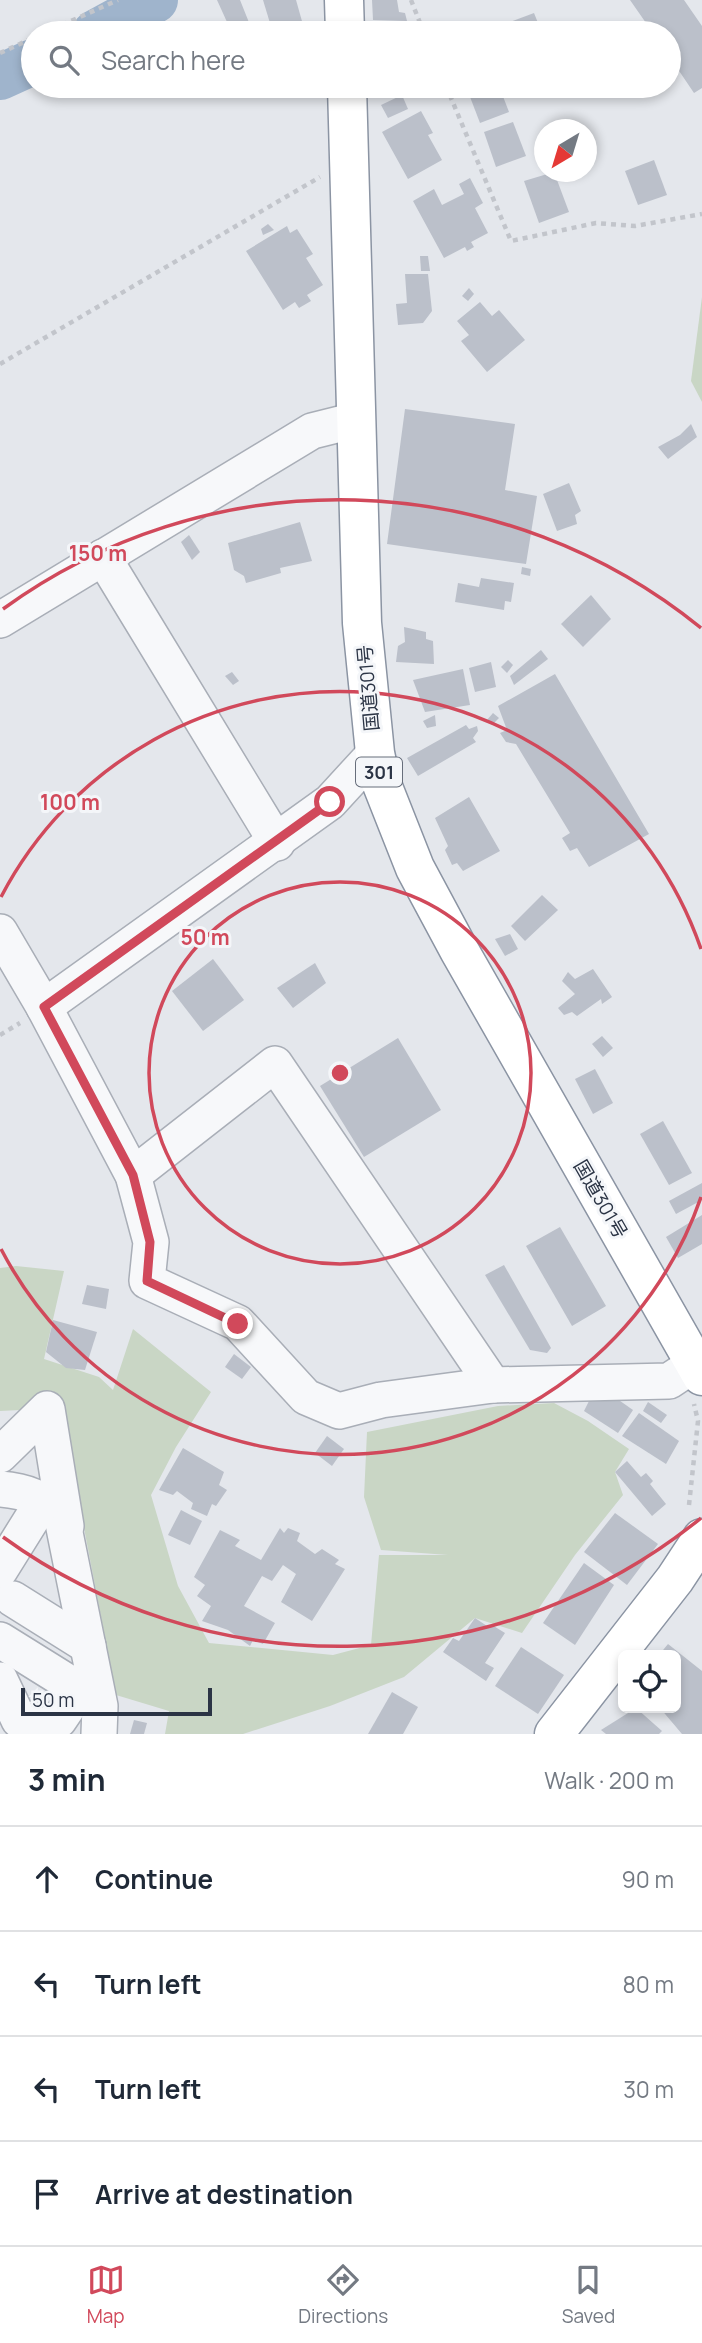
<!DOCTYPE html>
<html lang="en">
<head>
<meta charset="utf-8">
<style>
  body { margin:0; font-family:Manrope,"Noto Sans JP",sans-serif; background:#f6f6f7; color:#1f2937 }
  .controls { position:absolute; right:21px; bottom:21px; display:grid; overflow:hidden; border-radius:10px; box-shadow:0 4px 10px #0003 }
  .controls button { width:63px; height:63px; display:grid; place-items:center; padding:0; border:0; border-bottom:2px solid #e0e1e3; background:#fff; color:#1f2937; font:35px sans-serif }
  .compass { position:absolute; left:534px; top:119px; width:63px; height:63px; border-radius:50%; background:#fff; box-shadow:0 4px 10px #0003; rotate:218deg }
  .scale { position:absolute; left:21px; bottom:18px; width:191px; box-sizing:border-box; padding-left:7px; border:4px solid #2b3445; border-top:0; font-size:19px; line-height:24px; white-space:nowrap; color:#2b3445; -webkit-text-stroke:5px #f4f6f9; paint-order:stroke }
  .stop { position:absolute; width:21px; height:21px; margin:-16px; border:5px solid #d1495b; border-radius:50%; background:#fff }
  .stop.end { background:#d1495b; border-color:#fff; box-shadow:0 2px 7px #0008 }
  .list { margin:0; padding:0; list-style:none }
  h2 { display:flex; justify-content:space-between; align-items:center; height:91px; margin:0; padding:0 28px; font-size:30px }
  h2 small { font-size:23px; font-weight:400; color:#747a83 }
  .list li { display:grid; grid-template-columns:46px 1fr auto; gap:21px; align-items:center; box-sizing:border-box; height:105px; padding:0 28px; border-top:2px solid #e0e1e3 }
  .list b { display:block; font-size:26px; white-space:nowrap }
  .list em { font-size:23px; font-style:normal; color:#747a83 }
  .icon { flex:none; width:38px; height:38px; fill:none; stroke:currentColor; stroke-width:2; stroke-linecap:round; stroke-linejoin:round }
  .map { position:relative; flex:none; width:702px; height:1734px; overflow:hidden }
  .search { position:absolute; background:#fff; box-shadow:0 4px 10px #0003; left:21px; right:21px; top:21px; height:77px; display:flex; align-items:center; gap:18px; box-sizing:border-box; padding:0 24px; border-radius:38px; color:#747a83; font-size:26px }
  .sheet { height:511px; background:#fff }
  nav { display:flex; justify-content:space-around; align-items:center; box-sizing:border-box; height:98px; border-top:2px solid #e0e1e3; background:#fff; font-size:19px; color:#747a83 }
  nav a { display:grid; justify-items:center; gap:4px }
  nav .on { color:#d1495b }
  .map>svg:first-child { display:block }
  .green { fill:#c9d6c5 }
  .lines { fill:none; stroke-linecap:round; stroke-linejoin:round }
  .river { stroke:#9fb4cc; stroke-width:46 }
  .building { fill:#bbc0ca }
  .minor-casing { stroke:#a9aeb7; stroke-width:38 }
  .highway-casing { stroke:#8b94a3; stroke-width:41 }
  .path { stroke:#c2c5cb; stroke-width:4.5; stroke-dasharray:5 5; stroke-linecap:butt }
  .minor { stroke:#f7f8fa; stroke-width:35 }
  .highway { stroke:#fff; stroke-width:38 }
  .route { stroke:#d1495b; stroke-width:9 }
  .ring { fill:none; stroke:#d1495b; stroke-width:3.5 }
  .labels { text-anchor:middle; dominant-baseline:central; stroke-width:6; stroke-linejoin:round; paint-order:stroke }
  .shield { fill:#f4f6f9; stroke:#676e7b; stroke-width:2 }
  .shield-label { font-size:18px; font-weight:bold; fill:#2b3445 }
  .street-label { font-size:19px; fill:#2b3445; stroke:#f4f6f9 }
  .centre { fill:#d1495b; stroke:#f4f6f9; stroke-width:3.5 }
  .ring-label { font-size:21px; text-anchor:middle; font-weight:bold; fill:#d1495b; stroke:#f4f6f9; stroke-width:6; stroke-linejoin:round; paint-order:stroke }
</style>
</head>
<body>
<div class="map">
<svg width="702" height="1734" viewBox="0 0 702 1734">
  <rect width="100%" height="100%" fill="#e4e7ec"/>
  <g class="green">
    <polygon points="702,297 702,402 691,381"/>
    <polygon points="16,1266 64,1271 44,1359 99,1377 113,1390 133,1329 211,1392 176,1447 151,1495 178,1586 209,1643 333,1655 371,1645 379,1555 448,1555 381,1550 364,1497 367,1432 498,1406 554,1403 588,1421 629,1449 615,1472 623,1495 575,1555 522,1633 475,1618 404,1677 330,1706 243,1734 165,1734 169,1711 116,1695 61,1408 0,1411 0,1268"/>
  </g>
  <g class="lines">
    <g class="river">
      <polyline points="95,33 155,0"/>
      <polyline points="0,77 33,62"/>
    </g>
  </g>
  <g class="building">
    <polygon points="217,0 240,0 250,25 232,33"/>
    <polygon points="263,0 296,0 305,32 273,33"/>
    <polygon points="372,0 397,0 399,12 405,13 407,21 373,20"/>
    <polygon points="630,0 684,0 702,26 702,88 694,93 669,56 669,33 653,33"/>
    <polygon points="534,13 542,33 509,33 505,24"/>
    <polygon points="492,28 494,33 477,33"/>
    <polygon points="373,30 398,31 398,33 373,33"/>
    <polygon points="475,86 499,86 509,112 480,123 467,89"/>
    <polygon points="402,95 408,109 388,118 381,105"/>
    <polygon points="421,111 433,133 428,135 442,160 408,179 382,132"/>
    <polygon points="513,122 526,156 496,167 484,132"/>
    <polygon points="654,160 667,195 638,205 625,171"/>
    <polygon points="554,172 569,212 539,223 524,181"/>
    <polygon points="470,178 483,203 475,208 488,233 471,242 474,247 467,251 465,247 444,258 413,201 434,189 442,205 464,194 459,184"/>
    <polygon points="268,224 274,230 263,235 261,229"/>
    <polygon points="287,226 290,233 297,229 313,254 306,258 323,285 307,295 311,301 299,308 295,302 283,310 246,251"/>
    <polygon points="420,256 428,256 430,271 421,271"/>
    <polygon points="405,274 428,274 432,311 423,323 398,325 396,304 407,303"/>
    <polygon points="469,288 474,294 468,301 462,296"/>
    <polygon points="480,302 492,316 499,310 525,340 487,372 461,341 469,335 457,321"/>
    <polygon points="405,409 515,424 505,490 537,496 526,564 387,544"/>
    <polygon points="691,424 697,437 668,459 658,447 680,435"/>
    <polygon points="569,483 581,511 575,515 577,524 557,531 543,494"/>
    <polygon points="300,522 312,561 280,568 281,573 246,583 244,576 234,570 228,543"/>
    <polygon points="189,535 200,552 192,560 181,542"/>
    <polygon points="522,567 531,569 530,576 521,574"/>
    <polygon points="481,578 514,583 511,602 505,601 504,610 455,602 458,583 479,587"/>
    <polygon points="591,595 611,619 583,647 561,624"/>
    <polygon points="404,627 426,632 426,639 433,641 434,664 396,662 398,646 405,642"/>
    <polygon points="541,650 548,659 514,685 510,676"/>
    <polygon points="508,660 513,665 507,673 501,667"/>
    <polygon points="491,662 496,687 475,692 469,668"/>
    <polygon points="463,669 470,705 425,712 413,680"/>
    <polygon points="232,672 239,681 233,685 225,676"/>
    <polygon points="555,674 649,834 589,867 577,848 570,851 562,838 570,833 516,744 506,742 500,733 507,730 498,706"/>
    <polygon points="493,713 499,718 492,725 487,720"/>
    <polygon points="435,715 436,726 427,728 423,721"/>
    <polygon points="466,725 469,729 477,726 478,731 473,738 476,742 418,776 407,758"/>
    <polygon points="469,797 500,851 463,871 457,863 452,865 445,850 448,846 435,818"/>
    <polygon points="542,895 558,910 525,941 511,926"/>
    <polygon points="510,934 518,949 505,956 495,939"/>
    <polygon points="213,959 244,1000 203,1031 172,991"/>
    <polygon points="315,963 326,983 293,1008 277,988"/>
    <polygon points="593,969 612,997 602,1004 601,999 577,1016 572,1012 564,1015 558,1008 575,994 562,981 568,972 575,979"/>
    <polygon points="602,1036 613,1048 603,1057 592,1044"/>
    <polygon points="398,1038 441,1110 364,1157 320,1086"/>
    <polygon points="595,1069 613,1103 593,1114 575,1079"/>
    <polygon points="663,1121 692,1173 669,1185 640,1134"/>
    <polygon points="702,1183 702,1200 676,1214 669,1201"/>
    <polygon points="702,1215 702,1244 678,1258 666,1237"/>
    <polygon points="560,1227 606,1306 572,1326 526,1246"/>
    <polygon points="504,1265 551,1348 547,1353 530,1350 485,1275"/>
    <polygon points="87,1285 109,1289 106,1309 82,1304"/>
    <polygon points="53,1320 97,1332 85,1370 66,1368 46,1352"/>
    <polygon points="234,1354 251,1367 242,1379 225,1367"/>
    <polygon points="613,1396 633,1410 618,1433 584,1411 591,1397"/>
    <polygon points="648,1402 667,1415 661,1423 643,1411"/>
    <polygon points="639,1413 679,1441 666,1464 622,1436"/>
    <polygon points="327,1436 344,1449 332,1466 315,1453"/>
    <polygon points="183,1448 224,1472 219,1485 227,1490 216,1506 212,1504 207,1516 191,1509 193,1503 177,1491 173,1495 159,1490"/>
    <polygon points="627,1461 641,1477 646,1473 653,1481 650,1484 666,1504 652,1516 615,1472"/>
    <polygon points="181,1510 202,1521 190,1545 168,1535"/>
    <polygon points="615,1513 658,1544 627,1585 584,1552"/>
    <polygon points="280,1528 284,1533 288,1528 300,1533 297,1541 315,1554 322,1549 339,1560 335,1564 345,1569 312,1621 281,1602 296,1574 283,1565 272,1581 262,1576 244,1606 275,1623 263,1644 253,1640 250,1646 228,1630 202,1621 211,1606 197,1596 205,1585 194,1577 220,1530 240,1540 235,1546 261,1560"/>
    <polygon points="584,1563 614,1585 575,1645 543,1623"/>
    <polygon points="475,1618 490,1628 492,1625 505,1633 485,1663 494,1668 486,1681 443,1652 453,1638 459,1641"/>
    <polygon points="668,1644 702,1671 702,1734 682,1734 660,1708 676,1708 676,1655 659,1655"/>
    <polygon points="521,1647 564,1675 538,1714 495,1686"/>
    <polygon points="392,1692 418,1707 403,1734 368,1734"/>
    <polygon points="636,1708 662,1731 659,1734 606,1734 601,1730"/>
    <polygon points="134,1720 147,1723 144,1734 130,1734"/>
  </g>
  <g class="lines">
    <defs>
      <g id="minor">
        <polyline points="103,557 277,843"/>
        <polyline points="0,620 312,431 356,420"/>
        <polyline points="0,932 44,1007 133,1175 151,1242 147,1281 238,1323 306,1397 339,1411 381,1400 493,1385 669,1381 695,1364"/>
        <polyline points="44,1007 330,802 375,753"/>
        <polyline points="133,1175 275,1064 493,1385"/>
        <polyline points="0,1455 47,1409 66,1526"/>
        <path d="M0 1489C26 1491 45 1498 62 1518L100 1706 99 1734"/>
        <polyline points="0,1570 43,1501"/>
        <polyline points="13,1599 88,1646"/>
        <polyline points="0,1640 98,1701"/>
        <polyline points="0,1680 19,1720 37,1728 59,1720 80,1689"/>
      </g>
      <g id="highway">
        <polyline points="344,0 345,33"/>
        <polyline points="347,86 362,623 375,753 381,782 415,868 459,950 702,1376"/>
        <polyline points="554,1734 675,1579 702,1538"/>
      </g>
    </defs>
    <use href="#minor" class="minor-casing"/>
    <use href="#highway" class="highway-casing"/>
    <g class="path">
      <polyline points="411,0 424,33"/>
      <polyline points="44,33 118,0"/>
      <polyline points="0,53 33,38"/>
      <polyline points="446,86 511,241 596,223 635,226 702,214"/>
      <polyline points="0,364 320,177"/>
      <polyline points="0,1035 20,1023"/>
      <polyline points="689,1505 698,1421 694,1404"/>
    </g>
    <use href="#minor" class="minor"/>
    <use href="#highway" class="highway"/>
  </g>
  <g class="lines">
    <polyline class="route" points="238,1324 147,1281 150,1242 133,1175 44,1007 330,802"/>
  </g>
  <g class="ring">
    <circle cx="340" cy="1073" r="191"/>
    <path d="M701 1197A382 382 0 0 1 1 1249M1 897A382 382 0 0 1 701 949"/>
    <path d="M701 1518A573 573 0 0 1 3 1537M3 609A573 573 0 0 1 701 628"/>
  </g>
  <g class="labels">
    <rect class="shield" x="356" y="757.5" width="46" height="29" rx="5"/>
    <g class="shield-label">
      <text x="379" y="772">301</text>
    </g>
    <g class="street-label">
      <text transform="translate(368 688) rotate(-95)">国道301号</text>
      <text transform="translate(601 1199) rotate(60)">国道301号</text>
    </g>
  </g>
  <circle cx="340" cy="1073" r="10" class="centre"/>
  <g class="ring-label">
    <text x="98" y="561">150 m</text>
    <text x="70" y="810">100 m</text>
    <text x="205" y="945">50 m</text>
  </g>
</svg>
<div class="controls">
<button><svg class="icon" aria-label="locate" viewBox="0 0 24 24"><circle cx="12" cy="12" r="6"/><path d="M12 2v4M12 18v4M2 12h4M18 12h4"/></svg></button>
</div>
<svg class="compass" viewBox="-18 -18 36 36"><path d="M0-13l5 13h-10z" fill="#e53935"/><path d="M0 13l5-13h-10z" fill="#747a83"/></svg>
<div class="scale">50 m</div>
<div class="stop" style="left:330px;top:802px"></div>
<div class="stop end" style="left:238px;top:1324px"></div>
<div class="search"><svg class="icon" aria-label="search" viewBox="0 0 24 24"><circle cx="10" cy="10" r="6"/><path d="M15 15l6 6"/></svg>Search here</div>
</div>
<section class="sheet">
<h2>3 min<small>Walk · 200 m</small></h2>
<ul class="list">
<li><svg class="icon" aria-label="ahead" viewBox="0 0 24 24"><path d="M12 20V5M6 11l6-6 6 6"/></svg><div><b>Continue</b></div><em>90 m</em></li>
<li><svg class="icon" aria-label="left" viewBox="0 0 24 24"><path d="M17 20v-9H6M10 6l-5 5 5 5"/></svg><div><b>Turn left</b></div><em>80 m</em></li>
<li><svg class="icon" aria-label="left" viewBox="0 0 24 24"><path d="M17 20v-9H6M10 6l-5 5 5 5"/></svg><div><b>Turn left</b></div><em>30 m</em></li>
<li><svg class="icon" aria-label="arrive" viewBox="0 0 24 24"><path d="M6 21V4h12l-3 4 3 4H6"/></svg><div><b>Arrive at destination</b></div></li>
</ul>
</section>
<nav>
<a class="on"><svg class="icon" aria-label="map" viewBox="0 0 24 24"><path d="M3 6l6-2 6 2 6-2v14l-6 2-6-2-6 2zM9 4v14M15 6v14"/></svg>Map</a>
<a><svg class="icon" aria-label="directions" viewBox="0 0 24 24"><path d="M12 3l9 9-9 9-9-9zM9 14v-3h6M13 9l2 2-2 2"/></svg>Directions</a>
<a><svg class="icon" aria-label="saved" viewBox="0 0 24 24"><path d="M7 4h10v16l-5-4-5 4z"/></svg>Saved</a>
</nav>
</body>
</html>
